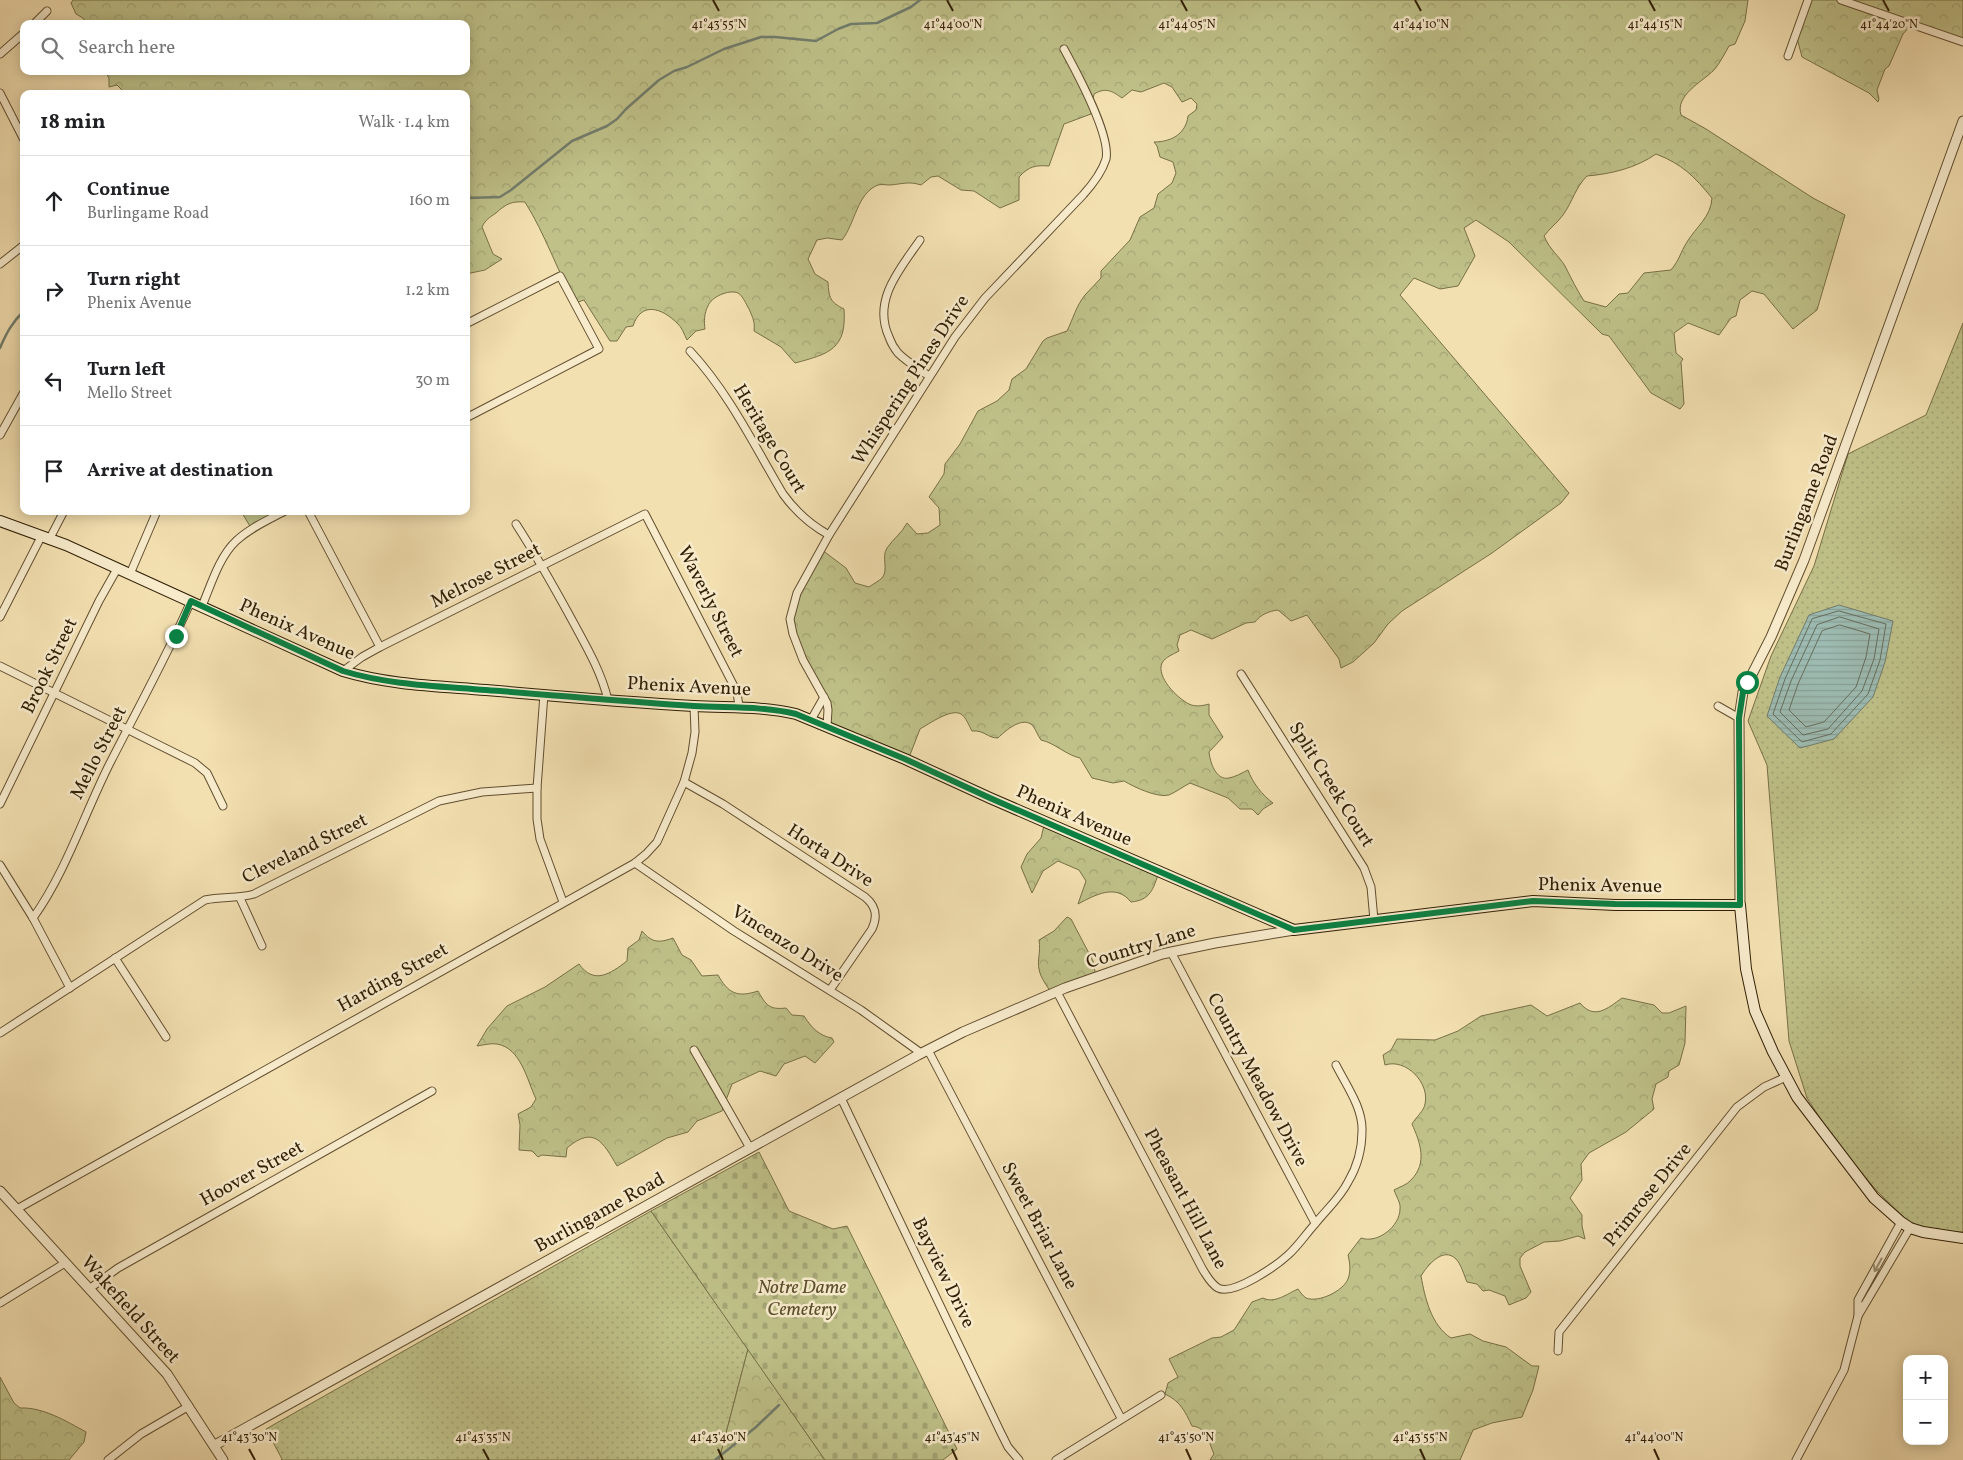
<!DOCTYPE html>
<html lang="en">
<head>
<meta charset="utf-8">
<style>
  body { margin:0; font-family:Vollkorn,serif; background:#f6f6f6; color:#202124 }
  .controls { position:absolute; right:15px; bottom:15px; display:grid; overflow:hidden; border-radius:10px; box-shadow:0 2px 12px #0003 }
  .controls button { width:45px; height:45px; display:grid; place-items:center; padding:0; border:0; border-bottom:1px solid #e0e0e0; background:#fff; color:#202124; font:25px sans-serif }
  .stop { position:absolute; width:15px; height:15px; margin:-11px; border:4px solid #0b8043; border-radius:50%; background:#fff }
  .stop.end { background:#0b8043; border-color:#fff; box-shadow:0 1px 5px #0008 }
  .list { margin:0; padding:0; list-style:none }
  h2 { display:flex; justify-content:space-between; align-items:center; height:65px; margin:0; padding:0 20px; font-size:21px }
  h2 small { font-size:16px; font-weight:400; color:#757577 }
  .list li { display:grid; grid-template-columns:32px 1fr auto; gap:15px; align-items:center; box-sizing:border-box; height:90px; padding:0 20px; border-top:1px solid #e0e0e0 }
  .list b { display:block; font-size:19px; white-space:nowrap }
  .list p { margin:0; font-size:16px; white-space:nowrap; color:#757577 }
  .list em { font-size:16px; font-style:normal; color:#757577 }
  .icon { flex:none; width:28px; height:28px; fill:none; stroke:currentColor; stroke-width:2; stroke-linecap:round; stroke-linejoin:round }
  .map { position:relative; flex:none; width:1963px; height:1460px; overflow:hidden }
  .search { position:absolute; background:#fff; box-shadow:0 2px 12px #0003; left:20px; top:20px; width:450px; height:55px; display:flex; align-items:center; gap:12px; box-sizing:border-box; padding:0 18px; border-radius:10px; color:#757577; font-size:19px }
  .panel { position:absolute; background:#fff; box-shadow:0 2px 12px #0003; left:20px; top:90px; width:450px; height:425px; border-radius:10px }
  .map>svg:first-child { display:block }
  .grass { fill:url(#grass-dots); stroke:#787046 }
  .forest { fill:url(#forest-crowns); stroke:#787046; fill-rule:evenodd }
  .cemetery { fill:url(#cemetery-stones); stroke:#787046 }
  .water { fill:url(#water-rules); stroke:#717d6d }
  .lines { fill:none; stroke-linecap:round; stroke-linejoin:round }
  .shore { stroke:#666d5c; stroke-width:1 }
  .stream { stroke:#717d6d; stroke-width:2.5 }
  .minor-casing { stroke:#614e2f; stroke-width:9 }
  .tertiary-casing { stroke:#614e2f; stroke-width:11 }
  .secondary-casing { stroke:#301e04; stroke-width:12 }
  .minor { stroke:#f7ebcc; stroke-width:7 }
  .tertiary { stroke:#f7ebcc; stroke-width:9 }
  .secondary { stroke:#f7ebcc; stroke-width:10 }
  .oneway { stroke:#9d8f72 }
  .route { stroke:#0b8043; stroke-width:6 }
  .ticks { fill:none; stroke:#301e04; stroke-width:2 }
  .labels { text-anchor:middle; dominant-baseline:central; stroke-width:5; stroke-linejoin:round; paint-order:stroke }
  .street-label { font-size:19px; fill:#301e04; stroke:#f7ebcc }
  .park-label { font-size:19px; font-style:italic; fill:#5b4f2c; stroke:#f7ebcc }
  .ticks-label { font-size:12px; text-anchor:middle; fill:#301e04; stroke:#f7ebcc; stroke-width:5; stroke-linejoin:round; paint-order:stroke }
</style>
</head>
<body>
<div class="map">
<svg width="1963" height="1460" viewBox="0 0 1963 1460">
  <defs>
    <pattern id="grass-dots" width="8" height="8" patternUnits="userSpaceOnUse" patternTransform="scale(1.25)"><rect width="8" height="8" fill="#bfc189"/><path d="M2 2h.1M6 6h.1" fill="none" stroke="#a4a575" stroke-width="1.8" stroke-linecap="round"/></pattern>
    <pattern id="forest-crowns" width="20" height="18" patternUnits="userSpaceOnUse" patternTransform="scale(1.25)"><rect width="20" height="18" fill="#bfc189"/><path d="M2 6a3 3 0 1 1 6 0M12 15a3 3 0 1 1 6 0" fill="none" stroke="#a4a575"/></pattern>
    <pattern id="cemetery-stones" width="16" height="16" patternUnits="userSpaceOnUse" patternTransform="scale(1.25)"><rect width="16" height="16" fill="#bfc189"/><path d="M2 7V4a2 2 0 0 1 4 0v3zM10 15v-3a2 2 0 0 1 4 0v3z" fill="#a4a575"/></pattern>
    <pattern id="water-rules" width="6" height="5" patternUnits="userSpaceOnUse" patternTransform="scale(1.25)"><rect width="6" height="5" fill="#9dbcb3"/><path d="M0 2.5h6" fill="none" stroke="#88a198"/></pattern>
  </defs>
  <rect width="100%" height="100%" fill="#f3e0b1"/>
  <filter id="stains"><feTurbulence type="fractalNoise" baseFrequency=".004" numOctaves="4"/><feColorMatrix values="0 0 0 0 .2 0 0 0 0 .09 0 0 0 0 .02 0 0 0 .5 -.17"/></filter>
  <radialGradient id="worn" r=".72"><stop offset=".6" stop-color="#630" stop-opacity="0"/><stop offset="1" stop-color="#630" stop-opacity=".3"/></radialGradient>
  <g class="grass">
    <polygon points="1963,323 1963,1232 1920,1233 1878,1192 1839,1147 1807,1098 1789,1041 1767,765 1748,721 1771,656 1814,566 1848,454 1926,415"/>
    <polygon points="651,1211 748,1349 719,1460 281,1460 282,1459 266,1429"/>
  </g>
  <g class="forest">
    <path d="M73 0H1748L1745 21 1735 44 1729 46C1725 53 1720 63 1714 70 1702 82 1675 95 1681 115L1706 129 1813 198 1845 215 1817 310 1793 329 1764 294 1752 291 1740 300 1736 316 1731 318 1719 335 1688 323 1674 333 1676 353 1683 359 1681 362 1684 404 1680 409 1651 393 1609 336 1602 334 1509 242 1476 220 1464 228 1475 256 1458 286 1440 289 1414 278 1400 295 1569 493 1561 503 1492 553 1402 611 1388 624 1374 643 1353 662 1341 668 1339 659 1307 615 1291 621 1278 610C1269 611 1260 615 1255 622L1246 623 1212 639 1191 630 1180 635 1177 645 1179 651C1174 654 1165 657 1162 663 1156 677 1177 698 1189 704 1195 707 1202 706 1209 704V715L1223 737 1209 752C1210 762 1216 781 1229 778 1235 777 1242 773 1248 770 1252 782 1263 796 1273 803L1263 809 1258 815 1252 809H1240L1228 798 1190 783C1184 786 1176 792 1169 795 1157 798 1134 787 1124 781L1113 783 1092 778 1080 758C1066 755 1055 743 1041 740 1038 736 1036 730 1033 726 1023 715 1005 731 998 738 987 738 985 730 972 731 969 726 966 717 961 714 951 708 929 724 920 729L908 760 829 727V709L796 650 792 605 822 550 846 568 855 583 869 587C873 584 879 581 882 578 889 570 881 557 887 548 893 539 902 533 907 523L917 534 928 533 940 525 939 508 929 497 944 474 945 464 960 444 978 411 997 401 1009 390 1012 379 1026 369 1043 341 1047 338 1067 331C1073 319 1076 306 1085 295 1090 289 1096 284 1101 278V271L1130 240 1140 217 1154 208 1158 194 1172 183 1176 173 1173 162 1160 157 1157 146 1154 142C1171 142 1186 134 1188 116L1196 110 1197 104 1191 98 1182 102 1172 87 1164 83 1141 92 1132 90 1122 98C1112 91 1106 87 1094 94L1091 114 1064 124 1049 166C1036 165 1029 166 1019 177V200L1000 208 974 191 961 190 938 176 931 177 921 185C909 181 902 184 890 185 886 185 882 184 878 185 857 193 855 224 842 240L827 238 817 240 808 259 815 274 828 282C829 298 830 302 844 309 847 349 829 354 795 363L781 347 754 331C755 322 753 318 749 309 746 304 743 296 738 293 729 289 711 297 708 306 704 313 704 322 705 329L696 331 687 340C684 334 682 327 677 323 662 308 641 301 633 326L626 327 617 341H610L584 300 575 303C557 270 545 234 525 202 511 201 506 204 496 213 489 218 486 219 482 227L493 254 502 259 485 270 466 274V94H126L117 85 109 87V78L105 71H466V24H87L83 18 76 14 71 3ZM1656 154C1682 164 1694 176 1712 198 1711 217 1696 227 1687 242 1680 253 1680 259 1671 270L1644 273 1628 293 1619 294 1606 307 1584 301C1577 290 1571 278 1565 266 1559 256 1550 250 1544 236 1550 228 1558 222 1563 215 1573 201 1575 188 1587 176 1611 174 1636 168 1656 154Z"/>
    <polygon points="1806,0 1963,0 1963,41 1912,24 1903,34 1889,66 1885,69 1877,90 1879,99 1878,102 1869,93 1802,57 1797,38"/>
    <polygon points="241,511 287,511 251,528"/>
    <path d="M1045 821 1159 872C1153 889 1151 900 1131 902 1116 883 1095 895 1078 904L1086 881 1079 870 1058 861 1043 871 1032 893 1021 867 1027 854 1041 838Z"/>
    <path d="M1067 917 1071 919 1093 961 1096 977 1052 994C1047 986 1040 977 1039 969 1037 960 1041 952 1039 940L1054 931Z"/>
    <path d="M642 931C652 943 659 943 673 938L682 955 691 960 702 976 718 975C728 993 737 998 758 991 766 1005 769 1010 786 1008L792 1015 804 1016C811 1027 819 1036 832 1038L834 1042 815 1063 805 1056 784 1064 776 1076 760 1071 732 1084 722 1111 697 1121 688 1132 667 1138 617 1166C603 1142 594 1125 567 1148L566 1157 542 1155 538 1157 532 1151 519 1150 520 1125 518 1114 531 1107 536 1099C527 1080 521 1048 497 1044 491 1043 483 1045 477 1046L487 1029 507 1006 545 987 579 964C594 985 610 974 627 961L628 948 639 940Z"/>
    <path d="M1622 998 1654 1005 1662 1013H1669L1686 1006 1685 1043 1679 1065 1669 1071 1668 1077 1656 1084 1652 1099 1654 1109 1626 1132 1589 1153 1581 1164 1582 1180 1570 1198 1582 1215V1226L1585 1239 1578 1236 1560 1241 1544 1242 1525 1252 1520 1258V1266L1531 1292 1526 1298 1509 1305 1505 1296 1489 1290 1483 1291 1477 1284 1467 1282C1464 1275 1461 1264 1456 1259 1443 1246 1427 1266 1421 1276 1425 1298 1431 1325 1451 1338L1470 1334 1483 1341 1506 1347 1532 1366H1539L1533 1390 1522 1417 1492 1423 1473 1430 1460 1460H1210L1214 1454C1208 1441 1208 1428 1192 1426 1185 1411 1180 1401 1165 1394L1168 1383 1178 1377 1169 1359 1212 1338 1221 1337 1234 1330 1252 1302 1263 1298C1274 1304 1287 1294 1298 1289 1300 1292 1303 1296 1306 1298 1319 1303 1343 1291 1348 1279 1351 1271 1350 1263 1348 1255L1361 1238C1378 1244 1400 1226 1400 1209 1401 1203 1396 1196 1394 1190 1399 1187 1407 1185 1411 1180 1428 1163 1420 1142 1412 1124 1416 1117 1424 1111 1425 1104 1430 1083 1406 1058 1385 1065L1383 1055 1391 1050 1397 1039 1435 1040 1458 1031 1481 1016 1531 1005 1547 1016 1580 1003C1594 1020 1607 1009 1622 998Z"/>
    <polygon points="748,1349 825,1460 719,1460"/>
    <path d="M0 1377 14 1403 20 1408C43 1407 66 1421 86 1432L84 1442 69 1460H0Z"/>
  </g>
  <polygon class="cemetery" points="759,1152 789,1211 833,1229 847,1226 957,1449 943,1460 825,1460 651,1211"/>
  <polygon class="water" points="1839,605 1893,621 1885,662 1873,697 1834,739 1800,748 1767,716 1780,677 1809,615"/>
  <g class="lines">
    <g class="shore">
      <polygon points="1839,611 1886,624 1880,660 1868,694 1831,734 1802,742 1773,714 1785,679 1812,619"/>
      <polygon points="1840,617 1879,629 1874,659 1862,691 1828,729 1803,735 1780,712 1791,681 1817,625"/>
      <polygon points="1840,625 1870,634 1866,657 1856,687 1824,722 1806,727 1789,710 1798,684 1822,631"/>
    </g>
    <g class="stream">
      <polyline points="466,198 500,197 511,190 572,141 607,126 617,119 626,109 659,80 674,71 687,67 724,49 761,37 775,37 816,41 838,29 851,24 877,23 911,7 920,0"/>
      <path d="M0 348C6 334 12 322 24 311"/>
      <polyline points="715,1460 756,1427 779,1405"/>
    </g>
    <defs>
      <g id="minor">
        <polyline points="1841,0 1963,42"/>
        <polyline points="34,24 47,11"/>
        <polyline points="0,54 24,33"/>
        <polyline points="1788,56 1808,0"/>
        <polyline points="0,93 24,140"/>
        <path d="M920 240C900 269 872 300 889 337 891 343 894 348 898 353 907 362 919 369 929 376"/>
        <polyline points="0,264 24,245"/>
        <polyline points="466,324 560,276 599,349 466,418"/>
        <path d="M690 351C729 393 754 445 783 494 796 512 809 524 829 535"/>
        <polyline points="0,435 24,392"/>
        <polyline points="308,511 380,647"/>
        <path d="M516 524C536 555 554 587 572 620 586 646 601 671 608 700"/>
        <polyline points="49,540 64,511"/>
        <polyline points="130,574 157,511"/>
        <path d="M202 606C211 585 219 557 236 541 250 528 268 520 285 511"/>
        <polyline points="0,617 41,537"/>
        <polyline points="0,666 195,763 207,773 223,806"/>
        <polyline points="343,671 362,657 380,647 645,514 737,692 739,707"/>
        <polyline points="1241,674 1364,868 1371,887 1374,920"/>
        <polyline points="544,694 537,788 537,819 540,839 563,902"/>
        <polyline points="1718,706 1739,718"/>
        <polyline points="811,720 824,697"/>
        <path d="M827 726 828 710 827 703 803 660 793 634 790 619 797 593 829 535 955 337 985 298 1083 195C1092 185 1102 172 1106 159 1111 135 1076 71 1064 49"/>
        <path d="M684 782 723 804 865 897C876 906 878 916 872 929L830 990"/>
        <polyline points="0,804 99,601 117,569"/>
        <polyline points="635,863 734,931 861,1010 921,1053"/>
        <polyline points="0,865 33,918 70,988"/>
        <polyline points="240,898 262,946"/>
        <path d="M33 918C66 872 85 812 111 761 138 708 167 656 191 601"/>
        <polyline points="1171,952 1315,1223"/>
        <polyline points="115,958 166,1037"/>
        <path d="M1057 992 1203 1270C1207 1276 1211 1284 1218 1288 1233 1296 1276 1266 1288 1255 1298 1246 1306 1234 1315 1224 1326 1210 1340 1198 1348 1182 1357 1167 1362 1149 1362 1131 1363 1108 1346 1085 1336 1065"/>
        <path d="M0 1033 205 900C222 896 238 899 254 894L439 801 482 792 537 788"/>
        <polyline points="694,1050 750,1148"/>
        <polyline points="928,1050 1121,1418"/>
        <polyline points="841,1098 1000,1431 1008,1447 1019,1460"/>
        <polyline points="17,1209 635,863 646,854 657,842 684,782 692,753 695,732 694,706"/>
        <polyline points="1901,1222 1858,1300 1858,1316 1910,1228"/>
        <polyline points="89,1289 118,1268 432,1091"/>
        <polyline points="0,1303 65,1263"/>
        <polyline points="1558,1351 1559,1332 1737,1107 1764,1087 1786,1077"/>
        <polyline points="108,1460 141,1434 189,1406"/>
        <polyline points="1056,1460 1161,1395"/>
        <polyline points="1796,1460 1844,1370 1858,1316"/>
      </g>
      <g id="tertiary">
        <polyline points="1740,905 1739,718 1743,692 1771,637 1804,560 1963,121"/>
        <polyline points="0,1191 167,1374 223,1460"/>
        <polyline points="215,1445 918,1055 963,1032 1065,988 1162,954 1215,943 1294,930"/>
      </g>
      <path id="secondary" d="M0 521 66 545 343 671C389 685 438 686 486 690 555 696 625 702 694 706 728 708 763 706 796 714L905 759 990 798 1294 930 1533 901 1615 905H1740L1746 969 1755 1011 1773 1052 1797 1097 1874 1198 1901 1222 1910 1228 1923 1232 1963 1238"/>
    </defs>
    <use href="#minor" class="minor-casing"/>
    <use href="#tertiary" class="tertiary-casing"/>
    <use href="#secondary" class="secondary-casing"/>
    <use href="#minor" class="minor"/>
    <use href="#tertiary" class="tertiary"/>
    <use href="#secondary" class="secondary"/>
  </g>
  <defs><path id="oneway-shaft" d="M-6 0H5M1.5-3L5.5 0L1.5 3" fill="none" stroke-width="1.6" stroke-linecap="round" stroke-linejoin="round" transform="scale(1.25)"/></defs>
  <use class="oneway" href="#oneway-shaft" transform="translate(1878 1265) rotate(119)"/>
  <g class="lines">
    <path class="route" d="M176 636 191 601 343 671C389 685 438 686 486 690 555 695 625 702 694 706 728 708 763 706 796 714L905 759 990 798 1294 930 1533 901 1615 904 1740 905 1739 718 1743 692 1747 682"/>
  </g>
  <path class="ticks" d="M713 0 719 11M947 0 953 11M1181 0 1187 11M1415 0 1421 11M1649 0 1655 11M1883 0 1889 11M249 1449 255 1460M483 1449 489 1460M718 1449 723 1460M952 1449 957 1460M1186 1449 1191 1460M1420 1449 1425 1460M1654 1449 1659 1460"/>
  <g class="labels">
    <g class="street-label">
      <text transform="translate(911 380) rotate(-57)">Whispering Pines Drive</text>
      <text transform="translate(769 439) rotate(59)">Heritage Court</text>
      <text transform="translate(1807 503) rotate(-69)">Burlingame Road</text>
      <text transform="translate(486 576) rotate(-27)">Melrose Street</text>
      <text transform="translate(710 602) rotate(63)">Waverly Street</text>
      <text transform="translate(297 630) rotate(24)">Phenix Avenue</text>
      <text transform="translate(50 666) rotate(-64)">Brook Street</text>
      <text transform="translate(689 687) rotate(3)">Phenix Avenue</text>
      <text transform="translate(99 753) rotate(-63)">Mello Street</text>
      <text transform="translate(1331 785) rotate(58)">Split Creek Court</text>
      <text transform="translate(1074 816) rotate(24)">Phenix Avenue</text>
      <text transform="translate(305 849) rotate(-26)">Cleveland Street</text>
      <text transform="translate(830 856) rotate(33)">Horta Drive</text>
      <text transform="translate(1600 886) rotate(1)">Phenix Avenue</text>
      <text transform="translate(787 944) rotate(32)">Vincenzo Drive</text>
      <text transform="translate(1141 947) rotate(-17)">Country Lane</text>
      <text transform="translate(393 978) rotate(-29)">Harding Street</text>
      <text transform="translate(1257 1080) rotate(62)">Country Meadow Drive</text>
      <text transform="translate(252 1174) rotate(-29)">Hoover Street</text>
      <text transform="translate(1648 1195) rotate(-51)">Primrose Drive</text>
      <text transform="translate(1185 1199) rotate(62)">Pheasant Hill Lane</text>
      <text transform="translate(600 1213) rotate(-29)">Burlingame Road</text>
      <text transform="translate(1039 1226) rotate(62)">Sweet Briar Lane</text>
      <text transform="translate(943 1273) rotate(64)">Bayview Drive</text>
      <text transform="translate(130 1310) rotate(48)">Wakefield Street</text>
    </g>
    <g class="park-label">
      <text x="802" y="1288">Notre Dame<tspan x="802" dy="22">Cemetery</tspan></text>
    </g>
  </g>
  <g class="ticks-label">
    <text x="719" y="28">41°43'55"N</text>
    <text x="1187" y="28">41°44'05"N</text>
    <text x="1421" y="28">41°44'10"N</text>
    <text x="1655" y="28">41°44'15"N</text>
    <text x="953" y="28">41°44'00"N</text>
    <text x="1889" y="28">41°44'20"N</text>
    <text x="249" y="1441">41°43'30"N</text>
    <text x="483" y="1441">41°43'35"N</text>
    <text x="718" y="1441">41°43'40"N</text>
    <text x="952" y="1441">41°43'45"N</text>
    <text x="1186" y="1441">41°43'50"N</text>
    <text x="1420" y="1441">41°43'55"N</text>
    <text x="1654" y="1441">41°44'00"N</text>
  </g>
  <rect width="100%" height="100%" filter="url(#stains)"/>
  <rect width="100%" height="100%" fill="url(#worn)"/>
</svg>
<div class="controls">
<button>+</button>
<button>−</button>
</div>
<div class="stop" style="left:1747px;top:682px"></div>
<div class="stop end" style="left:176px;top:636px"></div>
<div class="search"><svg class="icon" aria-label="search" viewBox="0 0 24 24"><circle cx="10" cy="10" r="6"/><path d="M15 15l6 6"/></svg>Search here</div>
<section class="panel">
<h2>18 min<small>Walk · 1.4 km</small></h2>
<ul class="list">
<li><svg class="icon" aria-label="ahead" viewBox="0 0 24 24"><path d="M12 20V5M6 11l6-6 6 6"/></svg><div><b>Continue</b><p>Burlingame Road</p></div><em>160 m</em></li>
<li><svg class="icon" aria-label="right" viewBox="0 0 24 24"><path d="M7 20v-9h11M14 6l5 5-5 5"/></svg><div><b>Turn right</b><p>Phenix Avenue</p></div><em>1.2 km</em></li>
<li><svg class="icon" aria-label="left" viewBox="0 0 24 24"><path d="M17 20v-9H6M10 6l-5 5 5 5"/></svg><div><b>Turn left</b><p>Mello Street</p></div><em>30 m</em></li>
<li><svg class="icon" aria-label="arrive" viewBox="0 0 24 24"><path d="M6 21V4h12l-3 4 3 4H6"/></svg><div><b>Arrive at destination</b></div></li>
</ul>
</section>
</div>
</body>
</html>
